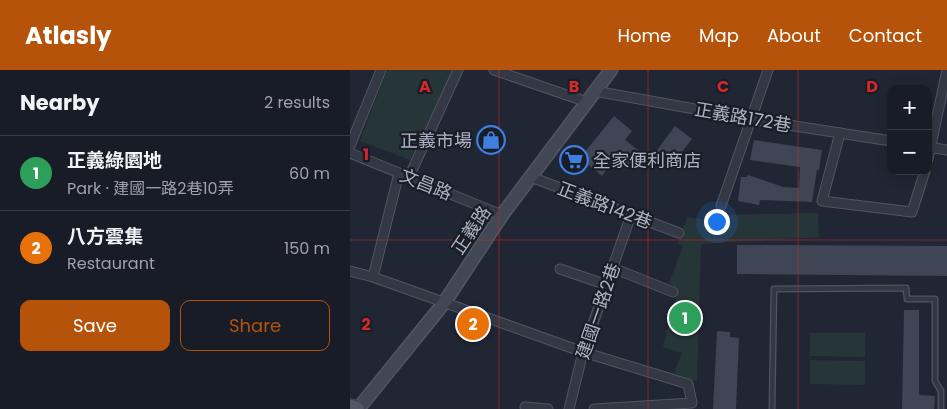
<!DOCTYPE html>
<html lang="en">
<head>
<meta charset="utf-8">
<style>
  body { margin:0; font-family:Poppins,"Noto Sans TC",sans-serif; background:#21252e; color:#f1f3f6 }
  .controls { position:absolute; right:15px; top:15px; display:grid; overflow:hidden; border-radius:10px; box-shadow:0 2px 12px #0003 }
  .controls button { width:45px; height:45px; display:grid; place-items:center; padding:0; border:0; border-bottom:1px solid #363a43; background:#181c26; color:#f1f3f6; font:25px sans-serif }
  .you { position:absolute; left:366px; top:151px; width:18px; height:18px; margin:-12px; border:4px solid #fff; border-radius:50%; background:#1a73e8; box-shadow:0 0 0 8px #1a73e833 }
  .badge { display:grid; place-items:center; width:32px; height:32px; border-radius:50%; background:#b45309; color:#fff; font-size:16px; font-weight:700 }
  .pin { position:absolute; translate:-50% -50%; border:2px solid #fff; box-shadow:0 1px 5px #0006 }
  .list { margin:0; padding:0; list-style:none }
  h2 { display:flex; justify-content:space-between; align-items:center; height:65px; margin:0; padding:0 20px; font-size:21px }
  h2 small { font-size:16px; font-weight:400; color:#9fa1a7 }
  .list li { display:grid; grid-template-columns:32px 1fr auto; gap:15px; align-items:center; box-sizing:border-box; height:75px; padding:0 20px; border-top:1px solid #363a43 }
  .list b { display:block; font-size:19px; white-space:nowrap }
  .list p { margin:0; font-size:16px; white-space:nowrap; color:#9fa1a7 }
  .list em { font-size:16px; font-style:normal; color:#9fa1a7 }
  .actions { display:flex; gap:10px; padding:15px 20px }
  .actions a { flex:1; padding:11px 0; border:1px solid #b45309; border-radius:10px; text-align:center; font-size:18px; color:#b45309 }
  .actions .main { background:#b45309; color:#fff }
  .map { position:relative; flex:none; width:597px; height:339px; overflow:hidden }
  header { display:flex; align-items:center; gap:30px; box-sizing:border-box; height:70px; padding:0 25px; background:#b45309; color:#fff }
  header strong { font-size:24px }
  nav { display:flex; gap:28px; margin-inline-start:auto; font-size:18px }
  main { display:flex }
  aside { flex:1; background:#181c26 }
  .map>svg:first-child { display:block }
  .green { fill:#263538 }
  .building { fill:#3f4555 }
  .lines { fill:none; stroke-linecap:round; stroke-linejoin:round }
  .lane-casing { stroke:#515562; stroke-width:7 }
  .street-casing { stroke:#515562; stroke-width:11 }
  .secondary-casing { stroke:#515562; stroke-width:15 }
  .primary-casing { stroke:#3d414d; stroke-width:18 }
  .lane { stroke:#333844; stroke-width:4.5 }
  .street { stroke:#333844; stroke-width:9 }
  .secondary { stroke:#424756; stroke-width:12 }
  .primary { stroke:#515764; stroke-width:15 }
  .grid { fill:none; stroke:#d62828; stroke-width:1; stroke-opacity:0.55 }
  .labels { text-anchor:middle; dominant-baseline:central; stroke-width:4.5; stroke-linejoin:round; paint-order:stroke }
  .street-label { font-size:18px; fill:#adb2c1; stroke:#191d28 }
  .poi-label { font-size:18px; fill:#adb2c1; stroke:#191d28; text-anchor:end }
  .grid-label { font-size:16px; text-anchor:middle; font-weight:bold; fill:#d62828; stroke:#191d28; stroke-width:4.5; stroke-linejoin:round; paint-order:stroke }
</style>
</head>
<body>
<header>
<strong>Atlasly</strong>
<nav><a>Home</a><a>Map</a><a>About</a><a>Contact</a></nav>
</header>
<main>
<aside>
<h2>Nearby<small>2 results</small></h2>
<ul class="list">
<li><span class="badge" style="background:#2e9e5b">1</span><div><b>正義綠園地</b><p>Park · 建國一路2巷10弄</p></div><em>60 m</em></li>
<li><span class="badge" style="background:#e8710a">2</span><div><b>八方雲集</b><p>Restaurant</p></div><em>150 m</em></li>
</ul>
<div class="actions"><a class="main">Save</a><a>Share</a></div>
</aside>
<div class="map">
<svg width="597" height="339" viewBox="0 0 597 339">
  <rect width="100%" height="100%" fill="#202633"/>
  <g class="green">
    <polygon points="37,0 104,0 60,90 10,71"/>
    <polygon points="468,143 469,167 351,174 347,312 324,303 332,283 313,277 328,219 319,213 333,176 328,174 337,147 358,150 366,145"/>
    <polygon points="460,263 515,263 515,287 460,286"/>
    <polygon points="460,290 515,291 515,315 460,314"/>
  </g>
  <g class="building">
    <polygon points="264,46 282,61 275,70 296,86 286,99 281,95 277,100 264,90 252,106 230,88"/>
    <polygon points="325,56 342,69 321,96 304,84"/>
    <polygon points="404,70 472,80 469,100 467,100 462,132 410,130 409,135 388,131 391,107 397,107 398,105 433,117 449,118 450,97 400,90"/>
    <polygon points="387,175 597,176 597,206 387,204"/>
    <polygon points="554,240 569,240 569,325 585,326 584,339 552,339"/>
    <polygon points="367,261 380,262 380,267 389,268 386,339 363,339"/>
  </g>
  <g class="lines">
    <defs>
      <polyline id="lane" points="422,339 424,219 556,218 557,229 585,229 585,311 591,321 591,339"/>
      <g id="street">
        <polyline points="144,0 237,32"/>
        <polyline points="245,21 400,49 541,71"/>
        <polyline points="490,63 472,131 562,142 575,101"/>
        <polyline points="0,76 31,0"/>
        <polyline points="578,77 597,80"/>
        <polyline points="0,83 152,145"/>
        <polyline points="578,89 597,0"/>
        <polyline points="59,107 108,0"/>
        <polyline points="181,107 329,163"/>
        <polyline points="371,136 418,0"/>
        <polyline points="263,198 323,222"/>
        <polyline points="210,199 257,215"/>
        <polyline points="0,201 23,207 233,282 338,314 342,333 244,339"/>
        <polyline points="23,207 49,103"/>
        <polyline points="175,337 198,339"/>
        <polyline points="219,339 233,282 281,145"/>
      </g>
      <polyline id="secondary" points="8,339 94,233 152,145 261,0"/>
      <polyline id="primary" points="0,337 6,339"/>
    </defs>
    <use href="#lane" class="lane-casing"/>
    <use href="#street" class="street-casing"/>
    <use href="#secondary" class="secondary-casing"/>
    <use href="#primary" class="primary-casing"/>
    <use href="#lane" class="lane"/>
    <use href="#street" class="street"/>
    <use href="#secondary" class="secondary"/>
    <use href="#primary" class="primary"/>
  </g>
  <path class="grid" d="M149 0V339M298 0V339M448 0V339M0 170H597"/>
  <defs>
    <symbol id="shop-ring" viewBox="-11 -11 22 22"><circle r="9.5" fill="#191d28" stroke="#3f7fe0" stroke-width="1.5"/><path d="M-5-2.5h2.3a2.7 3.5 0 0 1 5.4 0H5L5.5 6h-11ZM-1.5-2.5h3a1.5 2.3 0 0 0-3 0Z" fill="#3f7fe0"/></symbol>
    <symbol id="supermarket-ring" viewBox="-11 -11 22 22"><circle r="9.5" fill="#191d28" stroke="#3f7fe0" stroke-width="1.5"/><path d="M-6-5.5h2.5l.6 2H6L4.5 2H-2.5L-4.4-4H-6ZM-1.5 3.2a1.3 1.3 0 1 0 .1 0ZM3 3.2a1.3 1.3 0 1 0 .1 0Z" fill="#3f7fe0"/></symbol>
  </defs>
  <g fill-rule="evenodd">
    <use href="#shop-ring" x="125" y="54" width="32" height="32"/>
    <use href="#supermarket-ring" x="208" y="74" width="32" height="32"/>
  </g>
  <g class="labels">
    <g class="street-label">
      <text transform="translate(393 47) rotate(10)">正義路172巷</text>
      <text transform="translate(76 114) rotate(22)">文昌路</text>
      <text transform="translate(255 135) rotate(21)">正義路142巷</text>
      <text transform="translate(121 160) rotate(-56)">正義路</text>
      <text transform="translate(248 241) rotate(-71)">建國一路2巷</text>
    </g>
    <g class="poi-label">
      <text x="122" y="70">正義市場</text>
      <text x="243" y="90" text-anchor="start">全家便利商店</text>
    </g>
  </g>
  <g class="grid-label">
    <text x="75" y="22">A</text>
    <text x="224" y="22">B</text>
    <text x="373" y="22">C</text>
    <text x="522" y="22">D</text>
    <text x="16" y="90">1</text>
    <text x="16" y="260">2</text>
  </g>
</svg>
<div class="controls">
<button>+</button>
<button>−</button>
</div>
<div class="you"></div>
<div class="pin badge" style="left:335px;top:248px;background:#2e9e5b">1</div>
<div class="pin badge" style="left:123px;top:254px;background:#e8710a">2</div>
</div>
</main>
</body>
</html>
